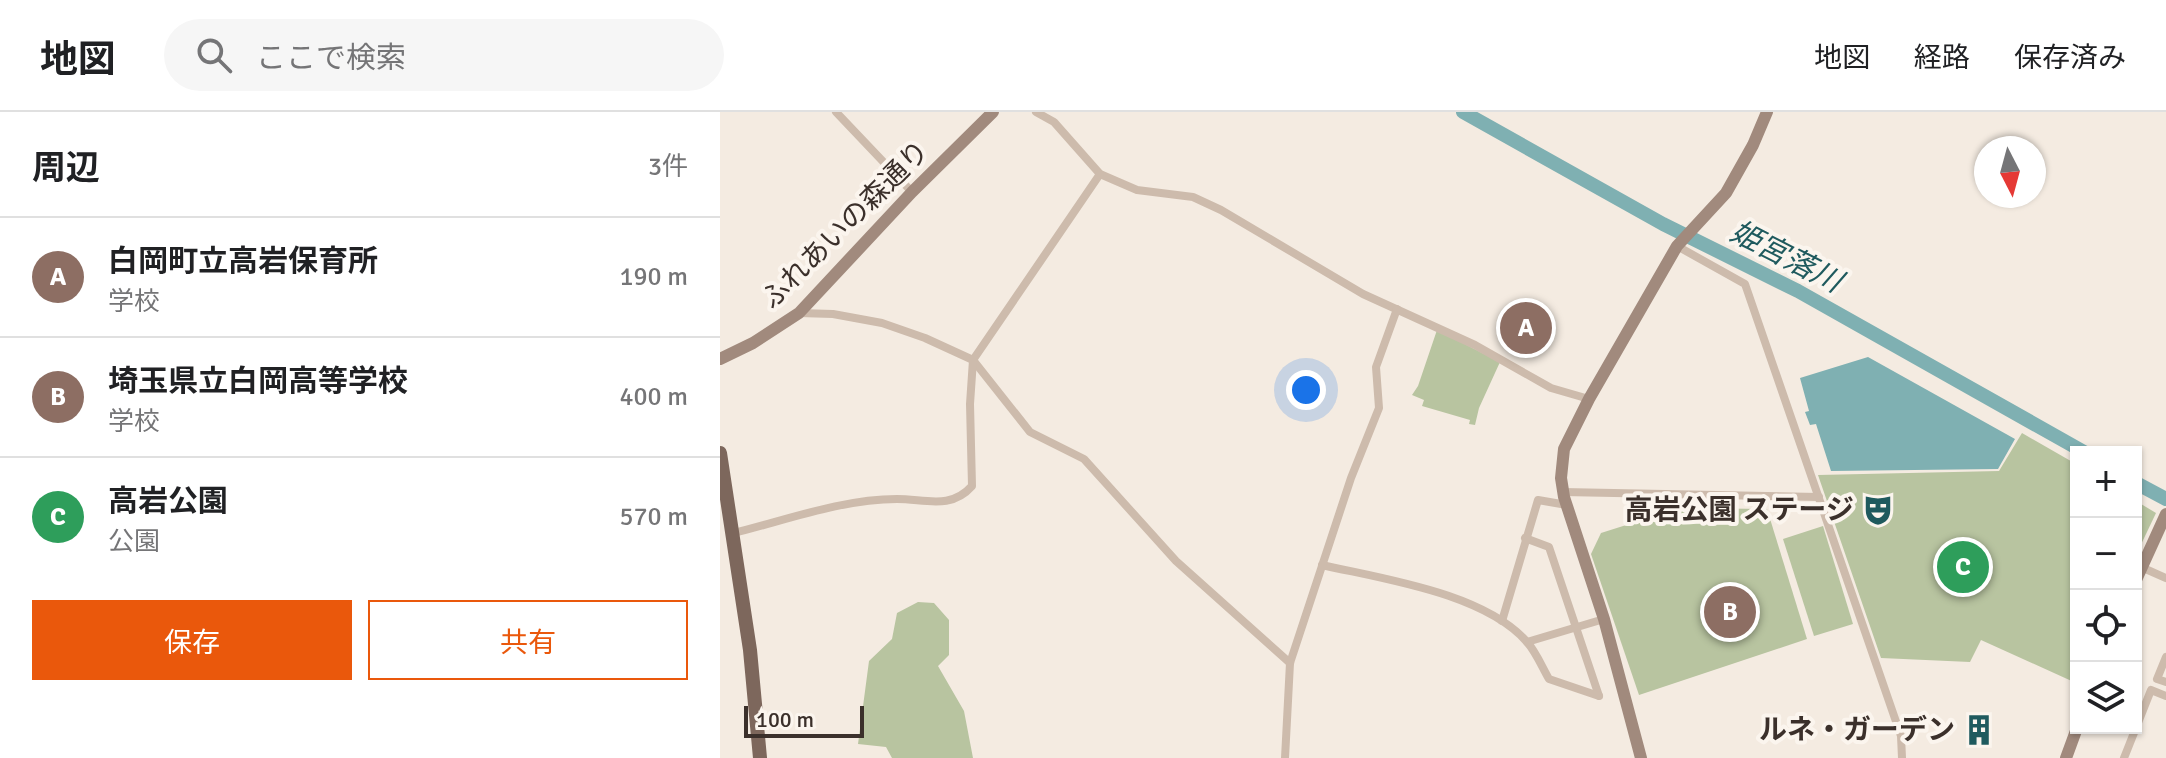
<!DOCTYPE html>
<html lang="ja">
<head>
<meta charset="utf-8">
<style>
  body { margin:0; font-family:Signika,"Noto Sans JP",sans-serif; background:#f6f6f6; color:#202124 }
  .controls { position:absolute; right:24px; bottom:24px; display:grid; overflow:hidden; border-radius:0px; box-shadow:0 2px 6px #0004 }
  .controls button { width:72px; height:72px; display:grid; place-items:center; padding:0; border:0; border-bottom:2px solid #e0e0e0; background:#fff; color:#202124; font:40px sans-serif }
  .compass { position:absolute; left:1254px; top:24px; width:72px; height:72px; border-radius:50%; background:#fff; box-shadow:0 2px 6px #0004; rotate:174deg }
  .scale { position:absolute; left:24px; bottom:20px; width:120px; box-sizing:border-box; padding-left:8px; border:4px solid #3b302b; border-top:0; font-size:22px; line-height:28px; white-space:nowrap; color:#3b302b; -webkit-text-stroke:6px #fbf5ee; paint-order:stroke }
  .you { position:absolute; left:586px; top:278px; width:28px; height:28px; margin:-20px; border:6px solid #fff; border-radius:50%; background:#1a73e8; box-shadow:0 0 0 12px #1a73e833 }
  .badge { display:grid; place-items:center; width:52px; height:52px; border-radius:50%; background:#ea580c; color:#fff; font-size:26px; font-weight:700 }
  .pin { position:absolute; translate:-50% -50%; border:4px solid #fff; box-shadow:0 2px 8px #0006 }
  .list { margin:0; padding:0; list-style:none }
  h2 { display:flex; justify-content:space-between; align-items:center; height:104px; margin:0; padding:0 32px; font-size:34px }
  h2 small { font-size:26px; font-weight:400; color:#757577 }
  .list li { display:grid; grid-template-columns:52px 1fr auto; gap:24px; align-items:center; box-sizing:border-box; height:120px; padding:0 32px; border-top:2px solid #e0e0e0 }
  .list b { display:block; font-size:30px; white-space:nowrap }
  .list p { margin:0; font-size:26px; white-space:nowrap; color:#757577 }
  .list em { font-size:26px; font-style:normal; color:#757577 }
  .actions { display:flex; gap:16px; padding:24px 32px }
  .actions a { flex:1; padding:18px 0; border:2px solid #ea580c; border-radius:0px; text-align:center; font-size:28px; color:#ea580c }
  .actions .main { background:#ea580c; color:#fff }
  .icon { flex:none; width:44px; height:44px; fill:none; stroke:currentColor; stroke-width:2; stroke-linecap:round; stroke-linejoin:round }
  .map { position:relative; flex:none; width:1446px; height:646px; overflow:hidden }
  header { display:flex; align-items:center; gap:48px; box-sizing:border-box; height:112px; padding:0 40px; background:#fff; border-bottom:2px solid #e0e0e0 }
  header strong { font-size:38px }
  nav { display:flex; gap:44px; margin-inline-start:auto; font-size:28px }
  .search { width:560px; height:72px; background:#f6f6f6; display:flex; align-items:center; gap:20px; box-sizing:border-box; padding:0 28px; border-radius:44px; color:#757577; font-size:30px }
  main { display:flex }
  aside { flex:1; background:#fff }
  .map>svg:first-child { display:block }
  .green { fill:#b8c4a0 }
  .water { fill:#7fb0b2 }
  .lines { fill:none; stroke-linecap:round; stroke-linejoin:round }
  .river { stroke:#7fb0b2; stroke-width:14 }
  .street { stroke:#cdbbac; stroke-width:8 }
  .secondary { stroke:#a18a7d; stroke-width:12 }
  .primary { stroke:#7d675c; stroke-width:14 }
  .labels { text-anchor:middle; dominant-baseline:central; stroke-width:8; stroke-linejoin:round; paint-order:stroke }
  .street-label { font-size:28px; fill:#3b302b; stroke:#fbf5ee }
  .poi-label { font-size:28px; font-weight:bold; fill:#3b302b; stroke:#fbf5ee; text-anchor:end }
  .water-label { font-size:30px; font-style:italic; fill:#1f5a5e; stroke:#fbf5ee }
</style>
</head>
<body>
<header>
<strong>地図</strong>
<div class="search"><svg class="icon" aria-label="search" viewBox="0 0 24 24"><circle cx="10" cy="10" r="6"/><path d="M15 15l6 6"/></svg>ここで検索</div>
<nav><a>地図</a><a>経路</a><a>保存済み</a></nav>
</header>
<main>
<aside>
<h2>周辺<small>3件</small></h2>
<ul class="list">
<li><span class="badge" style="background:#8d6e63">A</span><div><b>白岡町立高岩保育所</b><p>学校</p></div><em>190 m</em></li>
<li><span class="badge" style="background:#8d6e63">B</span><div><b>埼玉県立白岡高等学校</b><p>学校</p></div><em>400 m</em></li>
<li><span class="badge" style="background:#2e9e5b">C</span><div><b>高岩公園</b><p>公園</p></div><em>570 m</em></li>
</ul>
<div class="actions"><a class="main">保存</a><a>共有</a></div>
</aside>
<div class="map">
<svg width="1446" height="646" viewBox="0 0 1446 646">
  <rect width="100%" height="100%" fill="#f4ebe1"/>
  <g class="green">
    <polygon points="717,218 780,250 759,296 755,313 749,312 750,308 702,294 704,288 692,283 698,274"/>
    <polygon points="1302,321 1356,352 1356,571 1261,528 1250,550 1161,546 1098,363 1279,359"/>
    <polygon points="1416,389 1436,401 1416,443"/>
    <polygon points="960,396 1047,397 1087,527 919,583 871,442 881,421"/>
    <polygon points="1103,414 1133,512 1094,524 1063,427"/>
    <polygon points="198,490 214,491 229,508 229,543 218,554 244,599 253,646 172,646 166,635 138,632 149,549 172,527 177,501"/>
  </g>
  <polygon class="water" points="1148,245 1295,327 1278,357 1111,359 1096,312 1090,313 1085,300 1089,299 1080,266"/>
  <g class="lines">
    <g class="river">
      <polyline points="743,0 943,112 1078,179 1364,340"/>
      <polyline points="1416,371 1446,387"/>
    </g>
    <g class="street">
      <polyline points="116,0 192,80"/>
      <polyline points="316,0 334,10 380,62 417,78 473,85 501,98 643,182 755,233 831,276 869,287"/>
      <polyline points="957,134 1025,172 1181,624 1182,646"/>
      <polyline points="79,201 113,202 162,211 205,226 253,248 310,320 364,347 456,449 570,551"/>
      <polyline points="843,380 1099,385"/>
      <path d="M14 421C66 408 123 387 177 387 205 387 231 398 252 374L250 292 253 248 380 62"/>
      <polyline points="805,426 829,435 879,584"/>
      <path d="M602 453C663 467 764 481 807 530 816 540 822 555 829 567L879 584"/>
      <polyline points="1421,455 1446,466"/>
      <polyline points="782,509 818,388 847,393"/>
      <polyline points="807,530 884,507"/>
      <polyline points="1446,545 1437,567 1446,570"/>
      <polyline points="565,646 570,551 631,366 659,296 656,255 677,197"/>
      <polyline points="1404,646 1431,578 1446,584"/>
    </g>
    <g class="secondary">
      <polyline points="0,247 33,231 79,201 192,80 273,0"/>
      <polyline points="1416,468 1446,402"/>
      <polyline points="921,646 884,507 844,385 841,366 844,337 869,287 957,134 1006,81 1033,33 1047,0"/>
      <polyline points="1346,646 1357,616"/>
    </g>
    <polyline class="primary" points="0,341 30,538 40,646"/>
  </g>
  <defs>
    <symbol id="theatre-bare" viewBox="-9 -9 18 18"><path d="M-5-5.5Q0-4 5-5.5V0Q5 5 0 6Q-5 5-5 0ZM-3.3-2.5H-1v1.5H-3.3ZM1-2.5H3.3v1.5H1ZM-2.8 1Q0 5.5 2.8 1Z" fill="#1f5a5e" stroke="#fbf5ee" stroke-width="2.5" paint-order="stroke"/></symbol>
    <symbol id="building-bare" viewBox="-9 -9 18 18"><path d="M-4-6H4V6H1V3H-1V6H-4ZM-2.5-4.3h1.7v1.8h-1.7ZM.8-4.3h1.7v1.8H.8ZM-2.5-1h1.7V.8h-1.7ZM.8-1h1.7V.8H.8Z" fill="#1f5a5e" stroke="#fbf5ee" stroke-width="2.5" paint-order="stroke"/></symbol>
  </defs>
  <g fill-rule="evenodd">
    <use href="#theatre-bare" x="1136" y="376" width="44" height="44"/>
    <use href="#building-bare" x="1237" y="596" width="44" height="44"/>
  </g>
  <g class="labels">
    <g class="street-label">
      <text transform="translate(125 113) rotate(-45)">ふれあいの森通り</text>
    </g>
    <g class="poi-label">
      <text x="1134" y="398">高岩公園 ステージ</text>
      <text x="1235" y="618">ルネ・ガーデン</text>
    </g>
    <g class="water-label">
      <text transform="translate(1066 145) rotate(27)">姫宮落川</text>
    </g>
  </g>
</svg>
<div class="controls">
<button>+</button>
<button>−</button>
<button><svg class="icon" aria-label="locate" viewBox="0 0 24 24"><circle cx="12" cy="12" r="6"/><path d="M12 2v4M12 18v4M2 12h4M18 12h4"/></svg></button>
<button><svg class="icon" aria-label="layers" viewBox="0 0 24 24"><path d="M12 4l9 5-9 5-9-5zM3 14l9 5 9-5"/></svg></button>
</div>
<svg class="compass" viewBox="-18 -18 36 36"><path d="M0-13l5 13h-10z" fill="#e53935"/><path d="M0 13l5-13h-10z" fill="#757577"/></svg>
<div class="scale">100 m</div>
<div class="you"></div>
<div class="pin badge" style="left:806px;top:216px;background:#8d6e63">A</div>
<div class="pin badge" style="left:1010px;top:500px;background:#8d6e63">B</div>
<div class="pin badge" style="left:1243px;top:455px;background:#2e9e5b">C</div>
</div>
</main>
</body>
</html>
